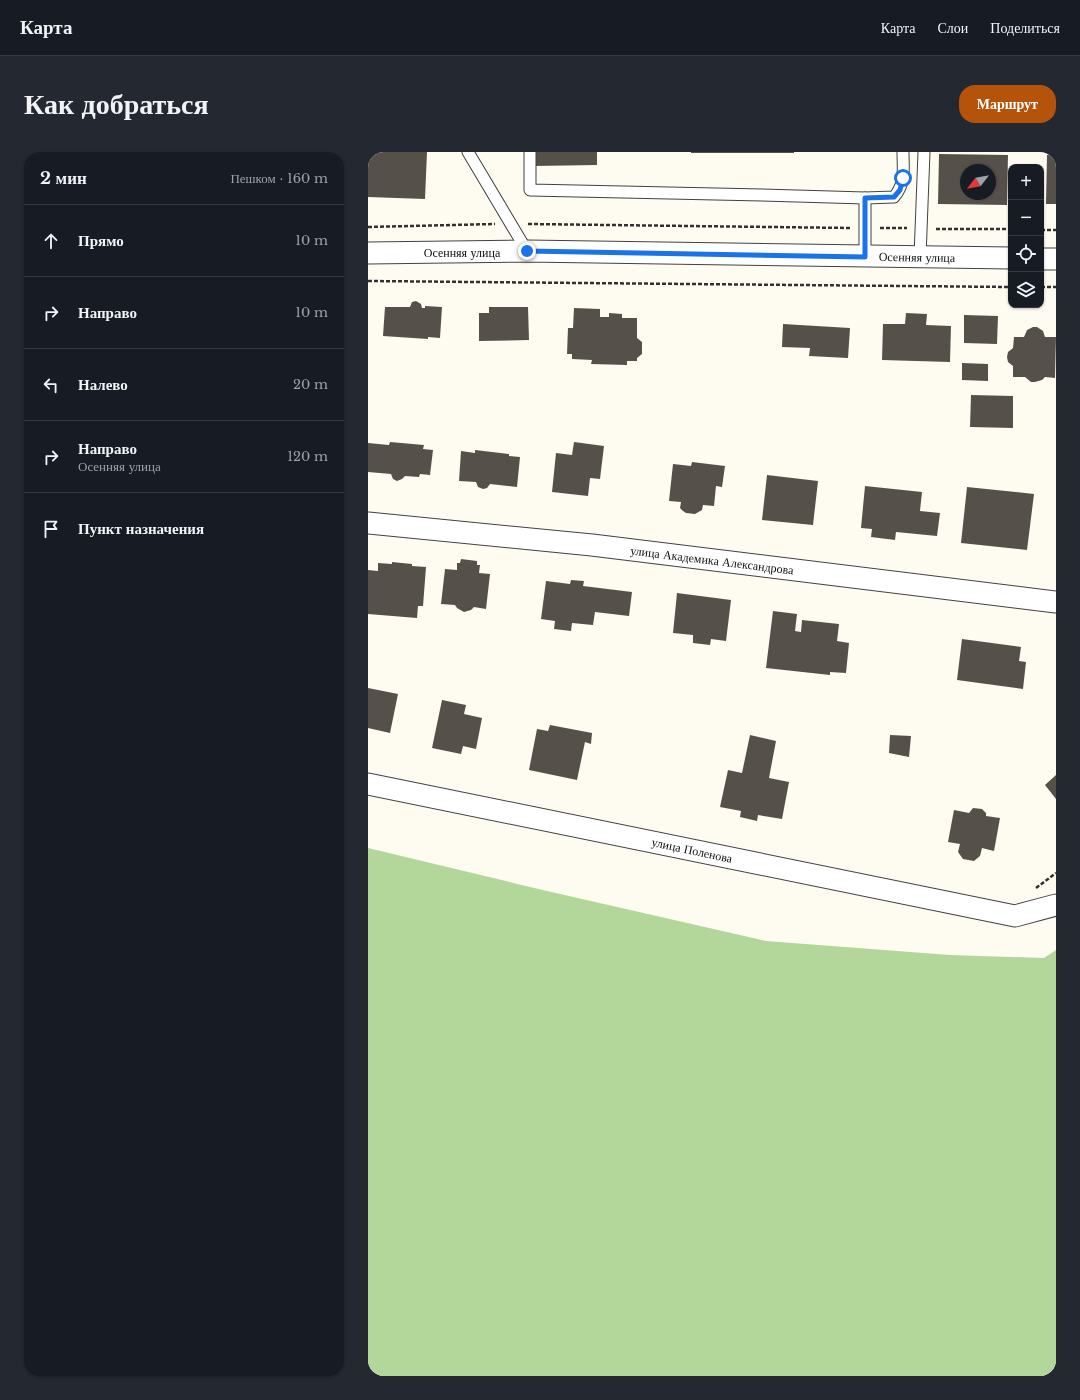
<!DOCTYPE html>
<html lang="ru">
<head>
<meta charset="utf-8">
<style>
  body { margin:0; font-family:"Libre Baskerville",serif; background:#242831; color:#f1f3f6 }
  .controls { position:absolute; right:12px; top:12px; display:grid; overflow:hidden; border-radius:8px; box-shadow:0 1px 3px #0004 }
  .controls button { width:36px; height:36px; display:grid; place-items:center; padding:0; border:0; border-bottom:1px solid #363941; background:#171b24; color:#f1f3f6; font:20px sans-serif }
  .compass { position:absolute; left:592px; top:12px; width:36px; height:36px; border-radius:50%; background:#171b24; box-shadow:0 1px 3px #0004; rotate:239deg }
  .stop { position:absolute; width:12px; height:12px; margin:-9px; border:3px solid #1a73e8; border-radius:50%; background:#fff }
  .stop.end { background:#1a73e8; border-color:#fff; box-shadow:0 1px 4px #0008 }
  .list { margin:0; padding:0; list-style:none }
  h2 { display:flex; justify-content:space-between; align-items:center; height:52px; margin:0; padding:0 16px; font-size:17px }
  h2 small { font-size:13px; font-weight:400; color:#9ea1a6 }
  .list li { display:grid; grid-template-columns:26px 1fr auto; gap:12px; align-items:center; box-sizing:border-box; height:72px; padding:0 16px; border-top:1px solid #363941 }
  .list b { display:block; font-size:15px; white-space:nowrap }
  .list p { margin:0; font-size:13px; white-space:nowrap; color:#9ea1a6 }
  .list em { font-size:13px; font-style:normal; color:#9ea1a6 }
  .icon { flex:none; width:22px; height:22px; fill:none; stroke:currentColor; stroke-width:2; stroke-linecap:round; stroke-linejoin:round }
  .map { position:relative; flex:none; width:688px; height:1224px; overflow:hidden; border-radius:16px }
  header { display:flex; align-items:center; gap:24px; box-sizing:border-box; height:56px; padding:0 20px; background:#171b24; border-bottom:1px solid #363941 }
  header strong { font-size:19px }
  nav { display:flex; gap:22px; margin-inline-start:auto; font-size:14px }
  .intro { display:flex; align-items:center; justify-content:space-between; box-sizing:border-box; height:96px; padding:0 24px }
  h1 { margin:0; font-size:28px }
  .button { padding:10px 18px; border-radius:16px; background:#b45309; color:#fff; font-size:14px; font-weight:700 }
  main { display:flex; gap:24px; padding:0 24px }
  aside { flex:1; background:#171b24; border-radius:16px; box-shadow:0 1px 3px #0004 }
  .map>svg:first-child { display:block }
  .forest { fill:#b3d79b }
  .building { fill:#56504b; fill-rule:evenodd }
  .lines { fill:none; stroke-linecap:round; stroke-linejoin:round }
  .service-casing { stroke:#414141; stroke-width:13 }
  .minor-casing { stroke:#414141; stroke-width:23 }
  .path { stroke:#303030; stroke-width:2.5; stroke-dasharray:4 2; stroke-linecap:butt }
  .service { stroke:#fff; stroke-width:11 }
  .minor { stroke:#fff; stroke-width:21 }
  .route { stroke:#1a73e8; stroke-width:5 }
  .labels { text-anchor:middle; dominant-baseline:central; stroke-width:4; stroke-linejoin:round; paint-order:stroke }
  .street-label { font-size:12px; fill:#0e0e0e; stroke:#fff }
</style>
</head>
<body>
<header>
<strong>Карта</strong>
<nav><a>Карта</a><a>Слои</a><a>Поделиться</a></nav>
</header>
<div class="intro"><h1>Как добраться</h1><a class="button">Маршрут</a></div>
<main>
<aside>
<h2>2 мин<small>Пешком · 160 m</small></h2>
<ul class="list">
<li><svg class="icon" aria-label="ahead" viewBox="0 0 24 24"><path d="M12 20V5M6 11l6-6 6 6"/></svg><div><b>Прямо</b></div><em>10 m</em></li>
<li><svg class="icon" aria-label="right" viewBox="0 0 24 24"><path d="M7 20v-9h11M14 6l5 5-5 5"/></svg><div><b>Направо</b></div><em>10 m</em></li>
<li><svg class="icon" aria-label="left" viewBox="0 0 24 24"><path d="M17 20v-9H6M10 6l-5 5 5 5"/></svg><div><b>Налево</b></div><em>20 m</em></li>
<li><svg class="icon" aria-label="right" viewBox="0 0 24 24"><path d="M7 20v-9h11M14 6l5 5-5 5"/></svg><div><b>Направо</b><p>Осенняя улица</p></div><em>120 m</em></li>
<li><svg class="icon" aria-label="arrive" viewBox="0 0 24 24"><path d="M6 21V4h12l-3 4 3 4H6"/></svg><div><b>Пункт назначения</b></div></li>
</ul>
</aside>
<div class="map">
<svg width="688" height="1224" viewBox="0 0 688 1224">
  <rect width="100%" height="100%" fill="#fefcf0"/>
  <polygon class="forest" points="0,696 179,739 398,789 582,803 676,806 688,798 688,1224 0,1224"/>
  <g class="building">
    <polygon points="0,0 59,0 57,47 0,45"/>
    <polygon points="166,0 229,0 229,13 166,14"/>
    <rect x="323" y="0" width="103" height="1"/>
    <path d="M571 2 640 3 639 53 570 52ZM598 18H622V42H598Z"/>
    <polygon points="679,3 688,3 688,52 678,52"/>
    <polygon points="48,149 53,152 54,156 57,156 57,154 74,155 72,186 60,185 60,187 15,184 17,155 42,155 44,150"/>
    <polygon points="121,155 160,155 161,188 111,189 111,161 121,161"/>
    <polygon points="206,156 232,157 232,165 241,165 241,161 254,162 254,166 269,166 269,186 274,190 274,202 269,206 269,209 259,209 259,213 223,212 224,208 204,207 204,202 199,202 200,176 205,176"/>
    <polygon points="538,161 559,162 558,173 583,174 582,210 514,208 515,172 537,172"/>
    <polygon points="596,163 630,164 629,192 596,191"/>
    <polygon points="415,172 482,176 480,206 441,204 442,196 414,195"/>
    <polygon points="665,175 669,175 675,179 677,185 688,185 687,226 677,225 674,228 667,230 663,230 657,225 645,225 645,214 640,210 639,205 640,200 645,196 646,185 656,185 659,178"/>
    <polygon points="594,211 620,212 620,229 594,228"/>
    <polygon points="603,243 645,244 645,276 602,275"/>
    <polygon points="22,290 56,293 55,297 65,298 62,323 52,322 51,325 37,324 34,327 29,329 25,327 23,322 0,320 0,291 21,293"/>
    <polygon points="206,290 236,294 232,327 222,326 220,344 184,340 188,301 204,303"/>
    <polygon points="107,298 141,302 141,304 152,305 149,335 122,332 119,336 115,337 110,335 108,330 91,329 93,299 107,301"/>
    <polygon points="324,310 357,314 354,335 348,334 346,354 335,353 334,358 327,362 318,361 315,359 312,356 313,350 301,349 305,312 323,314"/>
    <polygon points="399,323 450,329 445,373 394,368"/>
    <polygon points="497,334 554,340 552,359 572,361 569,384 528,380 527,388 503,385 504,377 493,376"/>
    <polygon points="599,335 666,342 659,398 593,391"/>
    <polygon points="93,407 109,409 109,413 112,413 111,421 122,422 118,457 106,455 103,458 96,460 89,456 87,453 73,452 77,417 89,418 89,411 92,411"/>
    <polygon points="24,410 44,412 44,414 58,415 55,454 50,454 49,466 0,462 0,418 10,419 10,411 24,412"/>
    <polygon points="203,428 216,429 215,434 264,440 261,464 227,460 225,473 204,471 203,479 186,477 187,469 173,467 178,429 202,432"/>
    <polygon points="309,441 363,448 358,489 343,487 342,493 325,491 325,483 305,481"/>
    <polygon points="405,459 429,462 427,479 433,480 434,468 471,472 469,489 481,491 478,521 462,520 462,523 398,516"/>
    <polygon points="594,487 653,495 651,509 658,510 655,537 589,528"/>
    <polygon points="0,536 30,542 22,581 0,576"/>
    <polygon points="74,548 98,553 96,562 114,566 108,597 95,594 93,602 64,596"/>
    <polygon points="182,573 224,581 223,592 217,590 209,628 161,618 169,577 180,579"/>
    <polygon points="382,583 408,589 401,626 421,630 414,667 390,663 389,669 372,665 373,659 352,655 360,618 374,621"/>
    <polygon points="522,583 543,584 541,605 521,601"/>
    <polygon points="688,623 688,647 677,633"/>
    <polygon points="605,656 614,657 618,661 618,664 632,666 626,699 614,696 612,704 606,709 595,707 590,700 592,692 580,690 586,658 601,661"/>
  </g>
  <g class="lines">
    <defs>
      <g id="service">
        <polyline points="100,0 159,99"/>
        <path d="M162 0V38L394 43 497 46 526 45C538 31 535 17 535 0"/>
        <polyline points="497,105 497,46"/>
        <polyline points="552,105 556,0"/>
      </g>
      <g id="minor">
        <polyline points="0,101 159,99 643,106"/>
        <polyline points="673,107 688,107"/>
        <polyline points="0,371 224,393 688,450"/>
        <polyline points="0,632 647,764 688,753"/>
      </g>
    </defs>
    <use href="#service" class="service-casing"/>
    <use href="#minor" class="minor-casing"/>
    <g class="path">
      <polyline points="160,72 483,76"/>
      <polyline points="0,75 127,72"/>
      <polyline points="512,76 539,76"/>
      <polyline points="568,77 643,77"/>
      <polyline points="673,78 688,78"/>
      <polyline points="0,129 643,135"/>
      <polyline points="673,135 688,135"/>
      <polyline points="668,736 688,721"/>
    </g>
    <use href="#service" class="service"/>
    <use href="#minor" class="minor"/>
  </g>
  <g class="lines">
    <polyline class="route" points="159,99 497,105 497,46 526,45 532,38 535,26"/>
  </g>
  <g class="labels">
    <g class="street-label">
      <text x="94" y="100">Осенняя улица</text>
      <text transform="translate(549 105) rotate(1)">Осенняя улица</text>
      <text transform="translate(344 408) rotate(7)">улица Академика Александрова</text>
      <text transform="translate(324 698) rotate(12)">улица Поленова</text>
    </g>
  </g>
</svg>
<div class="controls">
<button>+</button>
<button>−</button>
<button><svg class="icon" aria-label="locate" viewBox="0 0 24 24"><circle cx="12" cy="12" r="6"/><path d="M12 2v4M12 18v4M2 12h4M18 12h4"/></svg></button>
<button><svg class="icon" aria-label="layers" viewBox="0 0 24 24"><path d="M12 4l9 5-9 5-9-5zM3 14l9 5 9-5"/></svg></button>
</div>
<svg class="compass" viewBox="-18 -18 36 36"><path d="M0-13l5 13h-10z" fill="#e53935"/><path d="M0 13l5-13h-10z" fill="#9ea1a6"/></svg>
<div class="stop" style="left:535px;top:26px"></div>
<div class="stop end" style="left:159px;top:99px"></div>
</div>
</main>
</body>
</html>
